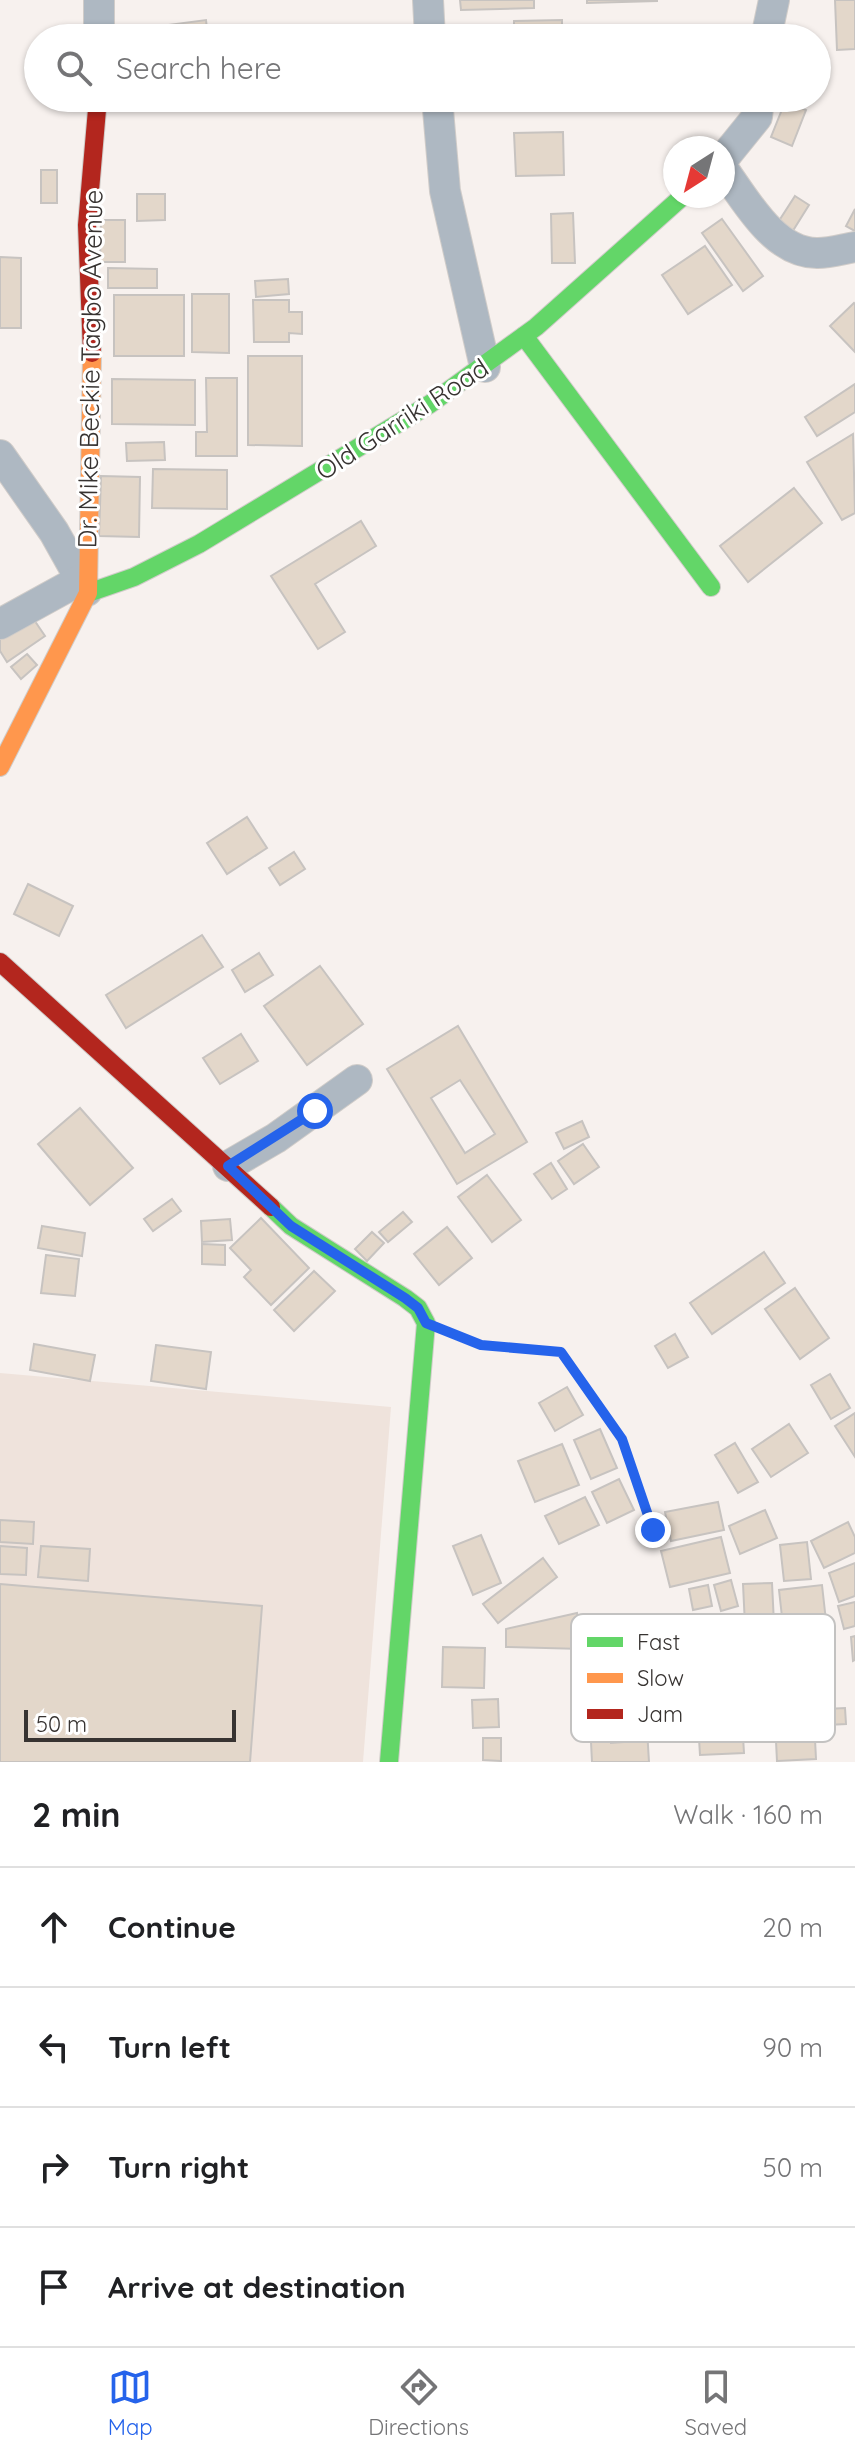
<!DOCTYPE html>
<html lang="en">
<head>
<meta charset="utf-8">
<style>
  body { margin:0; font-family:Quicksand,sans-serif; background:#f2f2f2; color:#202124 }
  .compass { position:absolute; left:663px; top:136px; width:72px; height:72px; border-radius:50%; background:#fff; box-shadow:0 2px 6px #0004; rotate:216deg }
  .scale { position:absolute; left:24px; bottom:20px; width:212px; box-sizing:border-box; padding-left:8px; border:4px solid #373331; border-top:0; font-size:22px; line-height:28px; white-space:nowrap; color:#373331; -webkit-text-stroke:6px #fff; paint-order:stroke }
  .stop { position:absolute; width:24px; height:24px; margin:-18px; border:6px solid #2563eb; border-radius:50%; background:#fff }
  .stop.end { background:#2563eb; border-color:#fff; box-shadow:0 2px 8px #0008 }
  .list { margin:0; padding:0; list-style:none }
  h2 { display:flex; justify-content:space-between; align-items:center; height:104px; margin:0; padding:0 32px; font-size:34px }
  h2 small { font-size:26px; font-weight:400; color:#757577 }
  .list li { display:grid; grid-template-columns:52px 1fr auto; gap:24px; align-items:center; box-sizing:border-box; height:120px; padding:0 32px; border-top:2px solid #e0e0e0 }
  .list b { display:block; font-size:30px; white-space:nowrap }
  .list em { font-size:26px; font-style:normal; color:#757577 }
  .icon { flex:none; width:44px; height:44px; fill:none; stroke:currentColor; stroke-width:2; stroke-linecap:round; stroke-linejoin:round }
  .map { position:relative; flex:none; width:855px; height:1762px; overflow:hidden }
  .search { position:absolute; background:#fff; box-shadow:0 2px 6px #0004; left:24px; right:24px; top:24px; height:88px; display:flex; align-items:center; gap:20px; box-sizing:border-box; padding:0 28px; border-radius:44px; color:#757577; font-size:30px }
  .sheet { height:584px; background:#fff }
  nav { display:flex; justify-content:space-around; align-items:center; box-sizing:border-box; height:112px; border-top:2px solid #e0e0e0; background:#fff; font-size:22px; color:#757577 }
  nav a { display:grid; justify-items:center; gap:4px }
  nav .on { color:#2563eb }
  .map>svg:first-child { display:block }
  .built { fill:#efe3dc }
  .building { fill:#e3d7ca; stroke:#c7c3c0; stroke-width:2; fill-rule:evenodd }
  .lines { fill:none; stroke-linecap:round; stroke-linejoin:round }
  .street-casing { stroke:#d0ccc9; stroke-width:32 }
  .fast-casing { stroke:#d0ccc9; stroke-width:20 }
  .slow-casing { stroke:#d0ccc9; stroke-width:20 }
  .jam-casing { stroke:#d0ccc9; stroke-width:20 }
  .path { stroke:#b4b8bd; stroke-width:5; stroke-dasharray:4 6; stroke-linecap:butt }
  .street { stroke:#aeb8c2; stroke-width:30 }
  .fast { stroke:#63d668; stroke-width:18 }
  .slow { stroke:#ff974d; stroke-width:18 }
  .jam { stroke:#b3261e; stroke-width:18 }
  .route { stroke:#2563eb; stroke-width:10 }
  .labels { text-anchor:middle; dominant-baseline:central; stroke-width:6; stroke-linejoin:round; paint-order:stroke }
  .street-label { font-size:26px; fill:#373331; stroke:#fff }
  .key { fill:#fff; stroke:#c3c2c1; stroke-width:2 }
  .key-label { font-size:22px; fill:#373331 }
</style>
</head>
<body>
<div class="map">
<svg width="855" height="1762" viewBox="0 0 855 1762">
  <rect width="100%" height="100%" fill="#f7f1ee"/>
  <polygon class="built" points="0,1373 391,1407 363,1762 0,1762"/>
  <g class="building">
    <polygon points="460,0 534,0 534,8 461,10"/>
    <polygon points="587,0 657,0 657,1 587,3"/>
    <polygon points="835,0 855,0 855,49 837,50"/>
    <polygon points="206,20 208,38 115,38 114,32"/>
    <polygon points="562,20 562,38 514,38 514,21"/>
    <polygon points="613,35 613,38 568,38 568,36"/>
    <polygon points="785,102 806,110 792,146 771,137"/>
    <polygon points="563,132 564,175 516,176 514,133"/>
    <rect x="41" y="170" width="16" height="33"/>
    <polygon points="137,194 165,194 165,220 137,221"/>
    <polygon points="795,196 809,205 789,237 775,227"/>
    <polygon points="855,209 855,231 846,226"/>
    <polygon points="573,213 575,263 552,263 551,214"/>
    <polygon points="722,219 763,276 743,291 702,233"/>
    <polygon points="101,220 125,220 125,262 100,262"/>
    <polygon points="705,246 732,285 688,314 662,275"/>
    <polygon points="0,257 21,258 21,328 0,328"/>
    <polygon points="108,268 157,269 157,288 108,288"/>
    <polygon points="288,279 289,294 256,297 255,281"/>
    <polygon points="192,294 229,294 229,353 192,352"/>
    <rect x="114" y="295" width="70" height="61"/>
    <polygon points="253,300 289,300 289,312 302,312 302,334 289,333 289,342 254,342"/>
    <polygon points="854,303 855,304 855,352 830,326"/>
    <polygon points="248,356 302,356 302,446 248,445"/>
    <polygon points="206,378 237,378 237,456 196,456 196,432 207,432"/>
    <polygon points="112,379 195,380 195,425 112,424"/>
    <polygon points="855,384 855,412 817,436 805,417"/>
    <polygon points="853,434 855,513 842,520 807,462"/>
    <polygon points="164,442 165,460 127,461 126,443"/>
    <polygon points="153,469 227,470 227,509 152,508"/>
    <polygon points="101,476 140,477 139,537 99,536"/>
    <polygon points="794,488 822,523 748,582 720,546"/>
    <polygon points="361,521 376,546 315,584 345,632 318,649 271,576"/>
    <polygon points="28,611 45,636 7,662 0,651 0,630"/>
    <polygon points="27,654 37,665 21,679 11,667"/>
    <polygon points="247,817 267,848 227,874 207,843"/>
    <polygon points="294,852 305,869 280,885 269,868"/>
    <polygon points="28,884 73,906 59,936 14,914"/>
    <polygon points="202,935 223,967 126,1028 106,995"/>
    <polygon points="259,953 273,975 245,992 232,970"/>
    <polygon points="320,966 363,1024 307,1065 264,1006"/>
    <path d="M458 1026 527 1142 457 1184 387 1069ZM460 1080 495 1134 465 1153 431 1098Z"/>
    <polygon points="241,1034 258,1061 220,1084 203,1058"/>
    <polygon points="80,1108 133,1168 90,1205 38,1144"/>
    <polygon points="582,1121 589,1137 564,1149 556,1133"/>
    <polygon points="583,1144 599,1167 574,1184 558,1161"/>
    <polygon points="551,1163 567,1189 552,1199 534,1174"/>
    <polygon points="487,1175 521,1220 492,1242 458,1197"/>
    <polygon points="172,1199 181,1211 153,1231 144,1219"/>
    <polygon points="403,1212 412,1222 388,1242 379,1232"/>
    <polygon points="261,1218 309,1268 271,1305 244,1277 251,1270 230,1248"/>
    <polygon points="230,1219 232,1240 202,1242 201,1221"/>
    <polygon points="42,1226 85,1233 82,1256 38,1248"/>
    <polygon points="447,1227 472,1258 439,1285 414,1254"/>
    <polygon points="372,1232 384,1243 367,1261 355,1249"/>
    <polygon points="202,1244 225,1245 225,1265 202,1264"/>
    <polygon points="764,1252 785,1283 712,1334 690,1303"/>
    <polygon points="46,1255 79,1259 75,1296 41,1293"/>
    <polygon points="314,1271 335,1291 294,1331 274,1310"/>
    <polygon points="795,1288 829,1338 800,1359 765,1309"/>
    <polygon points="675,1334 688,1357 668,1368 655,1346"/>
    <polygon points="34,1344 95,1355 90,1381 30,1370"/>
    <polygon points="156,1345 211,1352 206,1389 151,1381"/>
    <polygon points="830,1374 850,1408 831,1419 811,1385"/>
    <polygon points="567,1387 583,1415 555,1431 539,1403"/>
    <polygon points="855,1413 855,1457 835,1426"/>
    <polygon points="789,1424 808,1453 771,1477 752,1449"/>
    <polygon points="600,1429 617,1468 591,1479 574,1440"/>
    <polygon points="735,1443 758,1482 738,1493 715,1455"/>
    <polygon points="562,1444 579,1485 535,1502 518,1461"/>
    <polygon points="619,1479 634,1510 607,1523 592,1492"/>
    <polygon points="585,1497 599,1525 559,1544 545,1516"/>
    <polygon points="718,1502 724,1530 671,1541 665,1512"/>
    <polygon points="765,1510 777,1538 740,1554 729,1526"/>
    <polygon points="0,1520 34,1522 33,1544 0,1542"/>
    <polygon points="848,1522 855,1537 855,1553 824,1568 811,1541"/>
    <polygon points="481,1535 501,1583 473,1595 453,1546"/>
    <polygon points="721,1537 730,1573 670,1587 661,1551"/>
    <polygon points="807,1542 811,1579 784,1581 780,1545"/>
    <polygon points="0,1546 27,1548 26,1575 0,1574"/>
    <polygon points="41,1546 90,1549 88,1581 38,1577"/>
    <polygon points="543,1558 557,1577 498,1623 483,1604"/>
    <polygon points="855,1563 855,1596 839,1602 829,1573"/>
    <polygon points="731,1580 738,1606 721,1611 714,1585"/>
    <polygon points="772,1583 775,1644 746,1646 743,1584"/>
    <polygon points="0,1584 262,1606 250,1762 0,1762"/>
    <polygon points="708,1585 712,1606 693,1610 689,1589"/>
    <polygon points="822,1585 828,1639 785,1644 779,1590"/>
    <polygon points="855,1602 855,1626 844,1629 838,1606"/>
    <polygon points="577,1613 582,1649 506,1647 506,1629"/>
    <polygon points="855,1636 855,1660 853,1661 851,1637"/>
    <polygon points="443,1647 485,1648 484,1688 442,1687"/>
    <path d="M644 1680 649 1762H592L588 1682ZM622 1720 623 1742 611 1743 609 1721Z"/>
    <polygon points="498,1699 499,1727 473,1728 472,1700"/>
    <polygon points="813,1700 816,1759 777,1761 774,1702"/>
    <polygon points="845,1708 846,1724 827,1725 826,1709"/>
    <polygon points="742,1720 744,1753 700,1755 698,1722"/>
    <polygon points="483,1738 501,1738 501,1761 483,1760"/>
  </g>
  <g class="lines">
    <defs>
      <g id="street">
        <polyline points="428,0 430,38"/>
        <polyline points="99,38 99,0"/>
        <polyline points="766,38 774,0"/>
        <polyline points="437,98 445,191 485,367"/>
        <polyline points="723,159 757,117 759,98"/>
        <path d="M723 169C745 199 774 254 818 253 830 253 843 249 855 247"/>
        <polyline points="0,455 54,532 87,591"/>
        <polyline points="0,624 80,580"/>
        <polyline points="228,1166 276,1138 357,1080"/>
      </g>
      <g id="fast">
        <polyline points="524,336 711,587"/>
        <polyline points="88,593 134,577 199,544 430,404 536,327 683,196"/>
        <polyline points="271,1207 291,1226 405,1298 418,1308 426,1323 389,1762"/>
      </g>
      <polyline id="slow" points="0,767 88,593 92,353"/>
      <g id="jam">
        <polyline points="92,353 87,225 98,98"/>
        <polyline points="0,962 271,1207"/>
      </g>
    </defs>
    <use href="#street" class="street-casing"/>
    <use href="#fast" class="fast-casing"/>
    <use href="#slow" class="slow-casing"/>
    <use href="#jam" class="jam-casing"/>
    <polyline class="path" points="460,1337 481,1345 561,1352 622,1439 653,1530"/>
    <use href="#street" class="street"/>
    <use href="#fast" class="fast"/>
    <use href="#slow" class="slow"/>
    <use href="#jam" class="jam"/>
  </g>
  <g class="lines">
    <polyline class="route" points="315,1111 228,1166 291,1226 405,1298 418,1308 426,1323 481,1345 561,1352 622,1439 653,1530"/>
  </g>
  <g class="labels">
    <g class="street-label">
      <text transform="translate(90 369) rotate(-89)">Dr. Mike Beckie Tagbo Avenue</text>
      <text transform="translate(402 419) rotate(-33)">Old Garriki Road</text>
    </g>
  </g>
  <rect x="571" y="1614" width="264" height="128" rx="12" class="key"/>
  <rect x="587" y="1637" width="36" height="10" fill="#63d668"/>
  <rect x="587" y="1673" width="36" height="10" fill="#ff974d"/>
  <rect x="587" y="1709" width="36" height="10" fill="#b3261e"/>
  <g class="key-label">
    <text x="637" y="1650">Fast</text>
    <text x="637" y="1686">Slow</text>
    <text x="637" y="1722">Jam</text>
  </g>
</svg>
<svg class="compass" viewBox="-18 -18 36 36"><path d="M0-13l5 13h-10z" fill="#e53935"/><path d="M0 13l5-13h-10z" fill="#757577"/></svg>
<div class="scale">50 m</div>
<div class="stop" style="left:315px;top:1111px"></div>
<div class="stop end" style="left:653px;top:1530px"></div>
<div class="search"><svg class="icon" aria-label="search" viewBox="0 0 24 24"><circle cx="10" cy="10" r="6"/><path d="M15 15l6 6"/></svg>Search here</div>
</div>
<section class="sheet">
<h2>2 min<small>Walk · 160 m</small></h2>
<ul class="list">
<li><svg class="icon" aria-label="ahead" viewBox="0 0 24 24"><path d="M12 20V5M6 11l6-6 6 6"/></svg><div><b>Continue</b></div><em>20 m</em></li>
<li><svg class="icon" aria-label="left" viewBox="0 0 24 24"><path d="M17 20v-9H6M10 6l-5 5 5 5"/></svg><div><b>Turn left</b></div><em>90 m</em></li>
<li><svg class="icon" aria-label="right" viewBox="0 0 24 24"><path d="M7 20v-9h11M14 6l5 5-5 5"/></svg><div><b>Turn right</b></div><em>50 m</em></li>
<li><svg class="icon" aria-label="arrive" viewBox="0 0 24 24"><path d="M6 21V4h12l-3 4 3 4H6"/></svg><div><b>Arrive at destination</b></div></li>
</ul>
</section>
<nav>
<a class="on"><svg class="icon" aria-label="map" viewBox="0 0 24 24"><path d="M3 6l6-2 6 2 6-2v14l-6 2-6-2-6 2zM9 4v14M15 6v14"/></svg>Map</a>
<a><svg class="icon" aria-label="directions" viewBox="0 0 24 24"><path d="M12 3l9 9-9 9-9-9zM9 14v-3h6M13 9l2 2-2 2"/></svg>Directions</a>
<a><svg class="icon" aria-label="saved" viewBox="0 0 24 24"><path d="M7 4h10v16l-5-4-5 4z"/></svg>Saved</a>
</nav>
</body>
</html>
